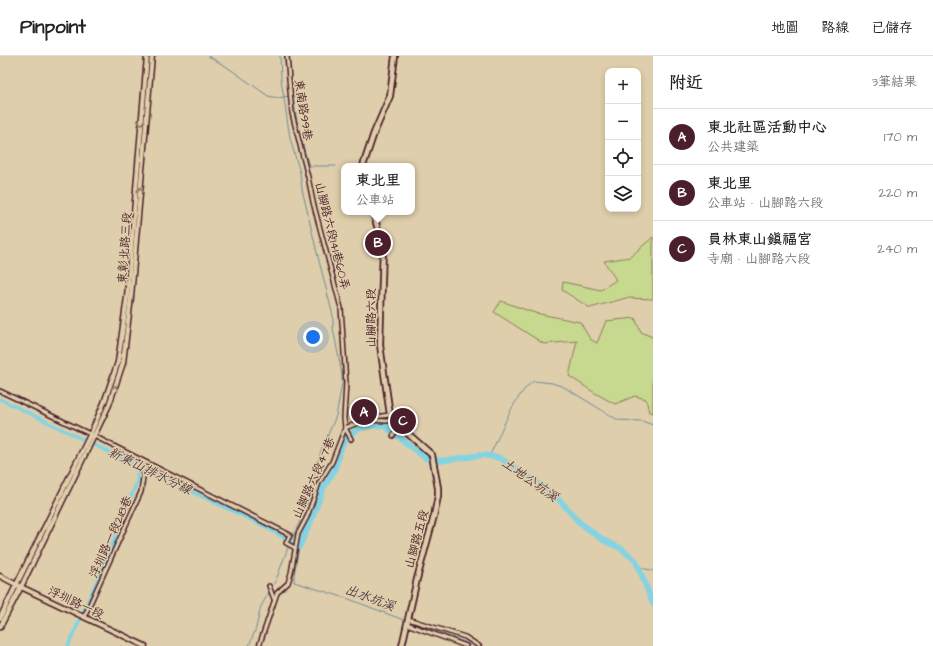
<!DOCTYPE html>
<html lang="zh-TW">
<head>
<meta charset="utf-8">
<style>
  body { margin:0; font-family:"Architects Daughter","LXGW WenKai TC",sans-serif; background:#f2f2f2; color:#222 }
  .controls { position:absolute; right:12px; top:12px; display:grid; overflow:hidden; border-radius:8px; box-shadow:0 2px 6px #0003 }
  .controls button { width:36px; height:36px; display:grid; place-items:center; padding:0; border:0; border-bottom:1px solid #e0e0e0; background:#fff; color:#222; font:20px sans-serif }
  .you { position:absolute; left:313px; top:281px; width:14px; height:14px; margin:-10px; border:3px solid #fff; border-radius:50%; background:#1a73e8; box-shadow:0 0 0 6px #1a73e833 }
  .badge { display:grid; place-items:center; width:26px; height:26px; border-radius:50%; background:#4a1f2b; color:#fff; font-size:13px; font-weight:700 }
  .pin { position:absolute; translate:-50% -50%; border:2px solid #fff; box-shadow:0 1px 4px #0006 }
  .popup { position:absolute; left:341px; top:107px; width:74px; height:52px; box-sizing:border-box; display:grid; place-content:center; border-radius:8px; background:#fff; filter:drop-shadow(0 1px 3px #0005); font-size:13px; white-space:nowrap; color:#767676 }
  .popup b { font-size:15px; color:#222 }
  .popup::after { content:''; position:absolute; left:50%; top:100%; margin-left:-8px; border:8px solid transparent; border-top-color:#fff }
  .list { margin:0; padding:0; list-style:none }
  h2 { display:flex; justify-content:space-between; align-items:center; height:52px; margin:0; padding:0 16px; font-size:17px }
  h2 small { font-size:13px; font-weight:400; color:#767676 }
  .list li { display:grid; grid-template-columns:26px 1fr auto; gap:12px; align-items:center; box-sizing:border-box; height:56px; padding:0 16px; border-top:1px solid #e0e0e0 }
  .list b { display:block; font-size:15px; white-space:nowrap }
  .list p { margin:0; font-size:13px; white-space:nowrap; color:#767676 }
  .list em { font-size:13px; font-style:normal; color:#767676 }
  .icon { flex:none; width:22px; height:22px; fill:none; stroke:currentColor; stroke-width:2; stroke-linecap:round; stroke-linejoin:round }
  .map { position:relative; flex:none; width:653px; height:590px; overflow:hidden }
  header { display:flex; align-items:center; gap:24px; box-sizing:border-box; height:56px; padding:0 20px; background:#fff; border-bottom:1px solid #e0e0e0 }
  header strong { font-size:19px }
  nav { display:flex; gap:22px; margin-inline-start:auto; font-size:14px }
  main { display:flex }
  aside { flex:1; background:#fff }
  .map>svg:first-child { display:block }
  .green { fill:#c7d98e; stroke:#887c5c }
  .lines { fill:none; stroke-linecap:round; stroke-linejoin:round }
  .stream { stroke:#6d8b99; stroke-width:1 }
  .canal { stroke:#84d3e2; stroke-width:3.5 }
  .river { stroke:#84d3e2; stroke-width:6 }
  .pedestrian-casing { stroke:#4a1f2b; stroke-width:5.5 }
  .minor-casing { stroke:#4a1f2b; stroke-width:6 }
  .tertiary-casing { stroke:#4a1f2b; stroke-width:7 }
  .secondary-casing { stroke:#4a1f2b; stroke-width:8 }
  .pedestrian { stroke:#dfceab; stroke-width:2.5 }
  .minor { stroke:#dfceab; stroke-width:3 }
  .tertiary { stroke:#dfceab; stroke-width:4 }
  .secondary { stroke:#dfceab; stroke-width:4.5 }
  .oneway { stroke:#94766b }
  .labels { text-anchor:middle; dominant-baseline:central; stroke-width:3; stroke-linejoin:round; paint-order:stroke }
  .street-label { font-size:12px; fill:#4a1f2b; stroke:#dfceab }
  .water-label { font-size:13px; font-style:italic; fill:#533a46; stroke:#dfceab }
</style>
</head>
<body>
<header>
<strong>Pinpoint</strong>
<nav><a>地圖</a><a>路線</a><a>已儲存</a></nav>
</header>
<main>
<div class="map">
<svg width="653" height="590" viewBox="0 0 653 590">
  <rect width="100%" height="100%" fill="#dfceab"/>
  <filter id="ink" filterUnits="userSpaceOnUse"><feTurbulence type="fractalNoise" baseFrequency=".025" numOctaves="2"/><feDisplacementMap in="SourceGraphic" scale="8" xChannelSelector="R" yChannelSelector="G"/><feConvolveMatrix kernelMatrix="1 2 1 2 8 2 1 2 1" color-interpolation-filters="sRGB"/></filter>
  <g filter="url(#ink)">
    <g class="green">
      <polygon points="653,181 653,243 626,242 590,252 562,234 563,226 601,234 616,224 604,205 630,201"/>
      <polygon points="501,245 535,257 580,266 590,283 597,287 606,265 635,262 641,276 652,281 653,279 653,357 649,356 646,343 635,340 615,348 595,337 569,320 577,285 544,288 494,256"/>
    </g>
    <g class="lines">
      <g class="stream">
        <polyline points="208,0 227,11 268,40 278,42 289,40"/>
        <path d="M289 0C291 36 297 75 309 110H336"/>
        <path d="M490 399C500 379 515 336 534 325L552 327 564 331 618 364 642 365 653 369"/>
        <polyline points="299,491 294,519 294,526 349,543 406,565"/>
        <polyline points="639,511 653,515"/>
        <polyline points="271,532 276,524 287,494 301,463 308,445 311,428 318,407 321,395 336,360 342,328 342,318 333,272 333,260 317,197 302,133 300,117 290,82 281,23 280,0"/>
        <polyline points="409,566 465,586 472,590"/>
        <polyline points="249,590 256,572 261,550 270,535"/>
      </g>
      <g class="canal">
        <polyline points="0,343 115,399 264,470 299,491"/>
        <polyline points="68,590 102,514 137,426 138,410"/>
      </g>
      <polyline class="river" points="299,491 311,465 323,433 334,415 339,397 344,385 350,378 360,372 375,369 385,370 425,402 439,405 483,399 500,402 554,438 579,466 603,484 622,493 636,505 653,548"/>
      <defs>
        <polyline id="pedestrian" points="393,380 399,370"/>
        <g id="minor">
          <polyline points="287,0 292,57 308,121 313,146 341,252 346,327 344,362 345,372 351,383"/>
          <polyline points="0,335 94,380 290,479 286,487 295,492"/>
          <polyline points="369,364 387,365 393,364"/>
          <polyline points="269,530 274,543"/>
          <polyline points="84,561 141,436 145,407"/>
          <polyline points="408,563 465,581 479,590"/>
          <polyline points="407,568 466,590"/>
          <polyline points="259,590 277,537 288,527 291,517 298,478 307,461 319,427 332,406 345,372 374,361 390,359"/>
        </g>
        <g id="tertiary">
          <polyline points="0,520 21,531 145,590"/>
          <polyline points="0,562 90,379 104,347 118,306 127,241 147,0"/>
          <polyline points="0,571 21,531 109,349 123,307 131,241 152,0"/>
        </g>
        <g id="secondary">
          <polyline points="363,110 374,77 390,40 395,0"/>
          <polyline points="373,156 383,191 380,289 390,359 397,368 432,399 438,432 438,440 434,460 417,523 402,590"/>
        </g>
      </defs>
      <use href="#pedestrian" class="pedestrian-casing"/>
      <use href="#minor" class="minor-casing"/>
      <use href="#tertiary" class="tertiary-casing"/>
      <use href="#secondary" class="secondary-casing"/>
      <use href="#pedestrian" class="pedestrian"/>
      <use href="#minor" class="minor"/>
      <use href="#tertiary" class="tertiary"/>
      <use href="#secondary" class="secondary"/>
    </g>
    <defs><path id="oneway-chevron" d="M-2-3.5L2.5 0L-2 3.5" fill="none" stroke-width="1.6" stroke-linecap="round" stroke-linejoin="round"/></defs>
    <g class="oneway">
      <use href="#oneway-chevron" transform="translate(141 67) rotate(95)"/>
      <use href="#oneway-chevron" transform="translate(140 134) rotate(-85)"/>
      <use href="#oneway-chevron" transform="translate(115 332) rotate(-71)"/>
    </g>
  </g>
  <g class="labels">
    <g class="street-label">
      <text transform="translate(303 54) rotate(81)">東南路99巷</text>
      <text transform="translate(332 180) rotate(76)">山腳路六段141巷60弄</text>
      <text transform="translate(125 192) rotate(-86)">東彰北路三段</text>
      <text transform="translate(371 262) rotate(-90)">山腳路六段</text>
      <text transform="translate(314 422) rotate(-66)">山腳路六段47巷</text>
      <text transform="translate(111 481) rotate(-66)">浮圳路一段218巷</text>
      <text transform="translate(417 483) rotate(-75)">山腳路五段</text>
      <text transform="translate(76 547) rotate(25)">浮圳路一段</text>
    </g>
    <g class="water-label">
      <text transform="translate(150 415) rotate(26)">新東山排水分線</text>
      <text transform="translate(530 424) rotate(35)">土地公坑溪</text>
      <text transform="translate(370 542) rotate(20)">出水坑溪</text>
    </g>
  </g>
</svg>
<div class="controls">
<button>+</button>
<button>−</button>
<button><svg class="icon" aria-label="locate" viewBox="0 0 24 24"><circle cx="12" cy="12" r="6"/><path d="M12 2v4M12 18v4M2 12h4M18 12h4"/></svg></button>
<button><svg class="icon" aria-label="layers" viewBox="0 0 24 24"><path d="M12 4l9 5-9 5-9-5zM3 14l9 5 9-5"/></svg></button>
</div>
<div class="you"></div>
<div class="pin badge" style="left:364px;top:356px">A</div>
<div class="pin badge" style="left:378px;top:187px">B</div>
<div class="popup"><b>東北里</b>公車站</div>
<div class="pin badge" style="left:403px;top:365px">C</div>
</div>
<aside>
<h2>附近<small>3筆結果</small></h2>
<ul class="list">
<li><span class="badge">A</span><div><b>東北社區活動中心</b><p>公共建築</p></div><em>170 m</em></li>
<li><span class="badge">B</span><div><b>東北里</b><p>公車站 · 山腳路六段</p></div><em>220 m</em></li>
<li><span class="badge">C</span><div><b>員林東山鎮福宮</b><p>寺廟 · 山腳路六段</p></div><em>240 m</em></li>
</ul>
</aside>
</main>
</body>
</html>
